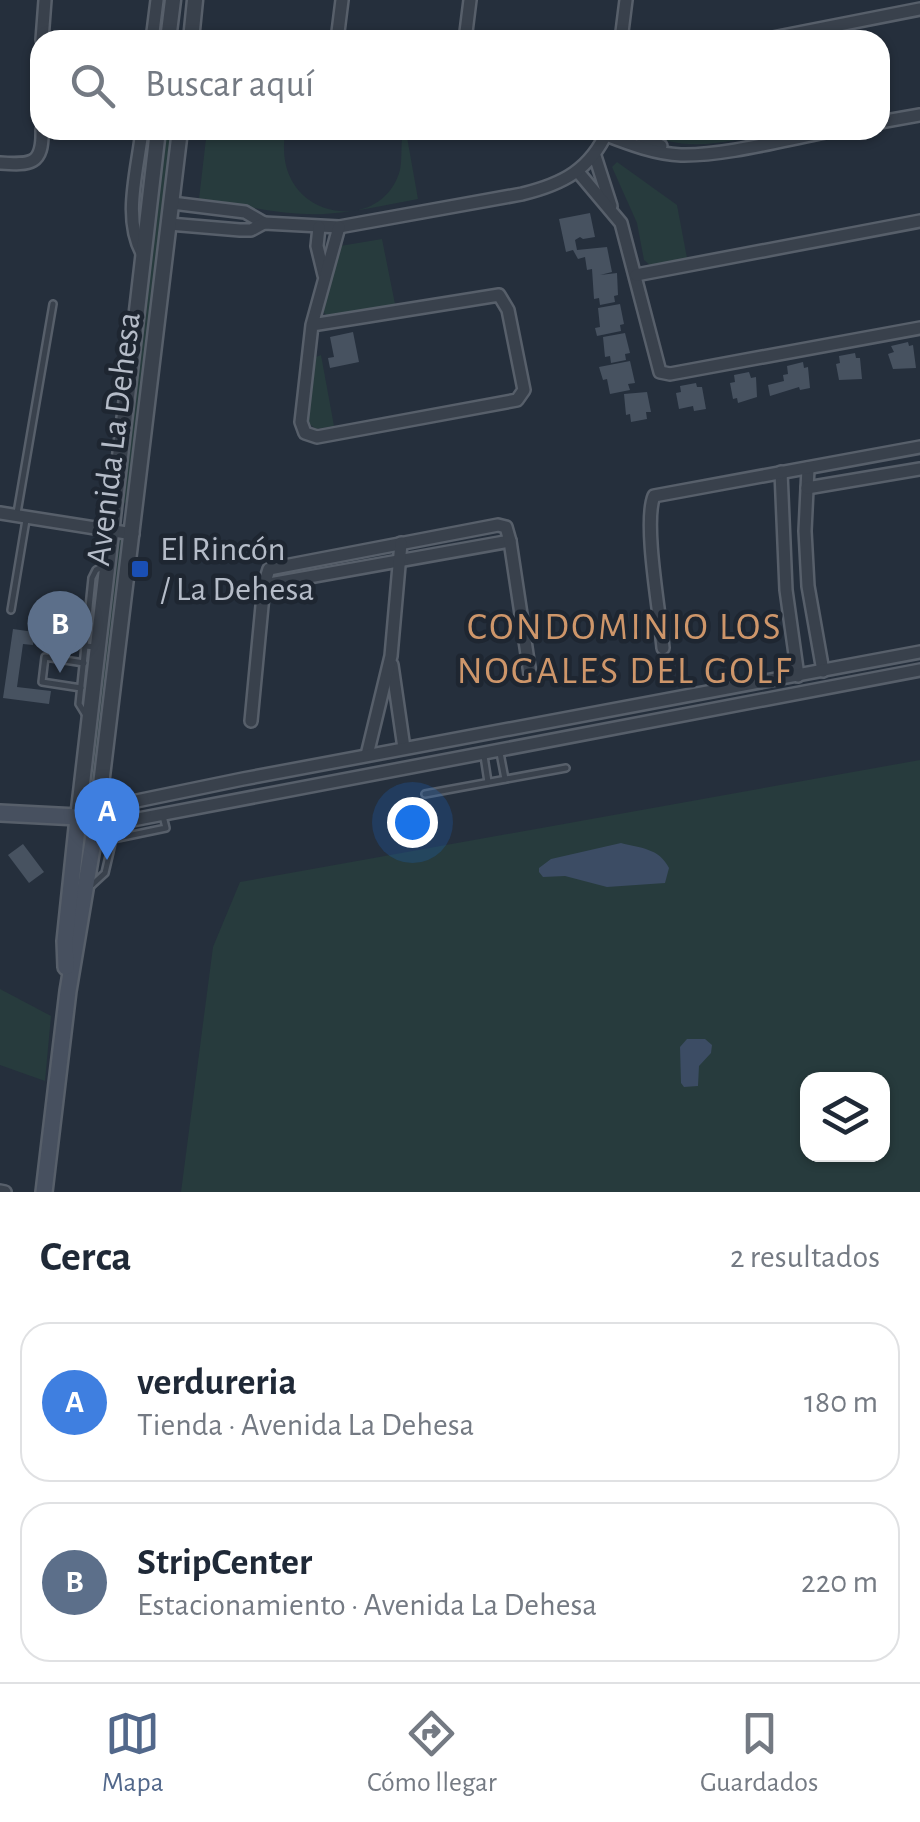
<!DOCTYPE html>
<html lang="es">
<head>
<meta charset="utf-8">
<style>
  body { margin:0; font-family:"Alegreya Sans",sans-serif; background:#f2f2f3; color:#1f2937 }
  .controls { position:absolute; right:30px; bottom:30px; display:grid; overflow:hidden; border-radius:20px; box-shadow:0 2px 8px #0004 }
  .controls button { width:90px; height:90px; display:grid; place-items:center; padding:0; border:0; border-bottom:2px solid #e0e1e3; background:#fff; color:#1f2937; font:50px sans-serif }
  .you { position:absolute; left:412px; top:822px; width:35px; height:35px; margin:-25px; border:8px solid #fff; border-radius:50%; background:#1a73e8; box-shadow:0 0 0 15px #1a73e833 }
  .badge { display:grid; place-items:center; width:65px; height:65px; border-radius:50%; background:#52688b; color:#fff; font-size:32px; font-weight:700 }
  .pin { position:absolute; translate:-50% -82px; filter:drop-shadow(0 2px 5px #0008) }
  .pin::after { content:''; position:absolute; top:52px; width:35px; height:30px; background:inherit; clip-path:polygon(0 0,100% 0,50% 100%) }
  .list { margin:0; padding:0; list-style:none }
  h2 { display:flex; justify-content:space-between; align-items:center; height:130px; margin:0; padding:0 40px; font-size:42px }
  h2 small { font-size:32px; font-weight:400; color:#747a83 }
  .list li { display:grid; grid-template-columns:65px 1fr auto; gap:30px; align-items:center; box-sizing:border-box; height:160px; margin:0 20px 20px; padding:0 20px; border:2px solid #e0e1e3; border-radius:30px }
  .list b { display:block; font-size:38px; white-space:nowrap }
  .list p { margin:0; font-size:32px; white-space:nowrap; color:#747a83 }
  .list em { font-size:32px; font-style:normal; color:#747a83 }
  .icon { flex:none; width:55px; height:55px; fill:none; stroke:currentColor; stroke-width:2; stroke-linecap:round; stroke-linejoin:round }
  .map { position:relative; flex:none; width:920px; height:1192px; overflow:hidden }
  .search { position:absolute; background:#fff; box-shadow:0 2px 8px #0004; left:30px; right:30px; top:30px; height:110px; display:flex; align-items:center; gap:25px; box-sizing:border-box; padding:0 35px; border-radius:30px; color:#747a83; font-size:38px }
  .sheet { height:490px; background:#fff }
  nav { display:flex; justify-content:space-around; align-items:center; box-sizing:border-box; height:140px; border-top:2px solid #e0e1e3; background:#fff; font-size:28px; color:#747a83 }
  nav a { display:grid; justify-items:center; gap:5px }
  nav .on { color:#52688b }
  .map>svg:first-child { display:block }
  .green { fill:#273b3d; fill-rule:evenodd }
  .water { fill:#3c4c64 }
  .building { fill:#475260 }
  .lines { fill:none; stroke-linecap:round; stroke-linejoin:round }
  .service-casing { stroke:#575f6a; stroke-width:10 }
  .minor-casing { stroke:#575f6a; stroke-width:16 }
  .tertiary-casing { stroke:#575f6a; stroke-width:19 }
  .secondary-casing { stroke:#575f6a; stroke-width:20 }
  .service { stroke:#39414c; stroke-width:5 }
  .minor { stroke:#39414c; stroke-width:11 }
  .tertiary { stroke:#39414c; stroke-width:14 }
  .secondary { stroke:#47505f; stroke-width:15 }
  .transit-dot { fill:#1a4fb4; stroke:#1e2631; stroke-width:4 }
  .labels { text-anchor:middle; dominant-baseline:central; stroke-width:9; stroke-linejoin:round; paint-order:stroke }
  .street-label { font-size:35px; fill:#b5bcc8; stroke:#1e2631 }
  .poi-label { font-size:35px; fill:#b5bcc8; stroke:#1e2631; text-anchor:start }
  .neighbourhood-label { font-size:38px; letter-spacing:2.5px; fill:#ce966a; stroke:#1e2631 }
</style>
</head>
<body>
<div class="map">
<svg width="920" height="1192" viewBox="0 0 920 1192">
  <rect width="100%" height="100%" fill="#252f3c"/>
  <g class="green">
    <polygon points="164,130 173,130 130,499 123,504 121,497"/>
    <path d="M207 130H252L285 134C272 221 382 237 400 170 402 160 401 148 402 138L407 137 418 199C387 205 355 212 324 214 282 216 240 204 199 199Z"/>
    <path d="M641 130H741L736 140C702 146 672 148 641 130Z"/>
    <polygon points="617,162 677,205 687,258 650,265 644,260 637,223 612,167"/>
    <polygon points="382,239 395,304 327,316 322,310 340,246"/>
    <polygon points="321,355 334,426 316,429 308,423 316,357"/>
    <polygon points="120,540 124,541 97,782 90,782"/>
    <path d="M920 760V1192H181L213 947 240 882ZM808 1080H882V1154H808Z"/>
    <polygon points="0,989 51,1016 45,1081 0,1065"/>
  </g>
  <g class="water">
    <path d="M621 843C640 848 659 848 669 868L665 883 607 887 565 876 543 877 539 872V868L551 859Z"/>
    <polygon points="687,1039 705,1039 712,1045 711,1053 699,1066 698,1086 684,1087 681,1083 680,1047"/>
  </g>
  <g class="building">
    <polygon points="590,213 595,237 583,239 580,237 575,240 577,250 607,247 612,272 600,275 617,273 618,295 614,296 615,302 600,305 599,298 594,299 592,269 587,270 585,257 578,259 573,250 566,252 559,219"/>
    <polygon points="620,304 624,324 620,325 621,331 597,336 595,328 600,327 598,308"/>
    <polygon points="353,332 359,362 330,368 328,358 334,357 330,337"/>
    <polygon points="625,333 630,353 625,354 626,360 611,363 610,356 605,357 603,337"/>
    <polygon points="908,342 909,346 913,345 916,368 893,369 888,354 894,352 891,346"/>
    <polygon points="855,353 856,358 860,358 862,379 839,380 836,364 840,363 839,356"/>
    <polygon points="630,361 635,383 628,384 630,390 610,394 607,379 603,380 599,367"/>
    <polygon points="803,362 804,368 808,367 810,388 800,390 799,387 770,396 768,385 784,381 783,375 788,374 787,366"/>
    <polygon points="749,372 751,378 756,377 757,397 738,403 737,398 733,399 730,383 735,382 734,375"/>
    <polygon points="696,383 697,387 702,387 706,409 694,411 693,406 679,409 676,393 681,392 680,386"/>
    <polygon points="647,392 651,412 646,412 647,419 631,422 630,414 626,415 624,394"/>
    <polygon points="13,629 34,632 33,645 23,644 17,687 51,691 49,704 3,698"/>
    <polygon points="23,844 44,872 29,883 8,855"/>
  </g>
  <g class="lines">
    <defs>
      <g id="service">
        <polyline points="17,513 53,304"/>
        <polyline points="11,610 26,520"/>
        <polyline points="85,646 92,578 96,570 105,565"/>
        <polyline points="81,688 42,682 45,657 84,663"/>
        <polyline points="87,717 79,704 85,646 96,647"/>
        <polyline points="500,753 505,779"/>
        <polyline points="484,756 488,782"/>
        <polyline points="425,794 566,768"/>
        <polyline points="92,885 105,873 113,839 166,828 163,816"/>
      </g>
      <g id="minor">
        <polyline points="42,40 45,0"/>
        <polyline points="152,40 157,0"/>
        <polyline points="337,40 342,0"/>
        <polyline points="465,40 470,0"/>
        <polyline points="621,40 626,0"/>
        <polyline points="763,40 920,9"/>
        <polyline points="880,122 920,115"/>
        <path d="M142 130C138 169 122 219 143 255"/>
        <polyline points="628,130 661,146"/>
        <path d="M606 135C629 144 656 154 681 155 727 156 790 138 836 130"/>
        <polyline points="595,156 611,206"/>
        <path d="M0 163C31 165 43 165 42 130"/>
        <polyline points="579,173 621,223 660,372 670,374 920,328"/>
        <polyline points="172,203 245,212 264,223"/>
        <path d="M169 224 240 230H251L264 223 339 227 522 194C563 184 590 170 608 130"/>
        <polyline points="319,227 317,246 324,275"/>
        <polyline points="636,275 920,221"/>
        <polyline points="312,325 499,295 508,310 524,390 517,400 317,437 305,433 301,422 312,325 339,227"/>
        <polyline points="808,468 805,531 808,586 823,671"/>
        <polyline points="781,472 786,590 798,676"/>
        <polyline points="807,488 920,469"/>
        <polyline points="0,513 133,534"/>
        <polyline points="264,585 510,541"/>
        <path d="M663 648C660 614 643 523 654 496L920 447"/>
        <polyline points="392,665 404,748"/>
        <polyline points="251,721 264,585 269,569 498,525 506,527 510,541 530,674"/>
        <polyline points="367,755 391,656 401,543"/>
        <polyline points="97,818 122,804 243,779 920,652"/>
        <polyline points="97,818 117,823 920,670"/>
        <polyline points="0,1191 5,1192"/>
      </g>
      <g id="tertiary">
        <polyline points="168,40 173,0"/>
        <polyline points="191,40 195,0"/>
        <polyline points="78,818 158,130"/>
        <polyline points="97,818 180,130"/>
      </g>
      <g id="secondary">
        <polyline points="0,813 97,818 68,991 44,1192"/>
        <polyline points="66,967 65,941 78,818"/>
      </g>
    </defs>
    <use href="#service" class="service-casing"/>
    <use href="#minor" class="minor-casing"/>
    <use href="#tertiary" class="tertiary-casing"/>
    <use href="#secondary" class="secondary-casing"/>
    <use href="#service" class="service"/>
    <use href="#minor" class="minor"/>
    <use href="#tertiary" class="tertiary"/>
    <use href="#secondary" class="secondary"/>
  </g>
  <rect class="transit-dot" x="130" y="559" width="20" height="20" rx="5"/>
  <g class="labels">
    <g class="street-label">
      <text transform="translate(114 439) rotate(-83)">Avenida La Dehesa</text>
    </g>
    <g class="poi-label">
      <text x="160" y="549">El Rincón<tspan x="160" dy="40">/ La Dehesa</tspan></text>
    </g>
    <g class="neighbourhood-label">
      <text x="625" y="628">CONDOMINIO LOS<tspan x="625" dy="44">NOGALES DEL GOLF</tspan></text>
    </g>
  </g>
</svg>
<div class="controls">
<button><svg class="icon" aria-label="layers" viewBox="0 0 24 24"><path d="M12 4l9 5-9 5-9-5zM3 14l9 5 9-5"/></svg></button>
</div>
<div class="you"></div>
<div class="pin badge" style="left:107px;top:860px;background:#3f7fe0">A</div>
<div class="pin badge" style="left:60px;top:673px;background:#5c6f8a">B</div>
<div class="search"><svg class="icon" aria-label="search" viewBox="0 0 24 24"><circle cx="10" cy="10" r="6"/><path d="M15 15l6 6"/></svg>Buscar aquí</div>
</div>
<section class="sheet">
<h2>Cerca<small>2 resultados</small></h2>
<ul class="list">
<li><span class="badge" style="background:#3f7fe0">A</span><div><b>verdureria</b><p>Tienda · Avenida La Dehesa</p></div><em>180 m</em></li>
<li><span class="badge" style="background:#5c6f8a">B</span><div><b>StripCenter</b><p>Estacionamiento · Avenida La Dehesa</p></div><em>220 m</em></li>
</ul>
</section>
<nav>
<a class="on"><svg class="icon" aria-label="map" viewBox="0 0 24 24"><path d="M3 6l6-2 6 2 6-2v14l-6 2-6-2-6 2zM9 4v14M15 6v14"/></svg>Mapa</a>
<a><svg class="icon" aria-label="directions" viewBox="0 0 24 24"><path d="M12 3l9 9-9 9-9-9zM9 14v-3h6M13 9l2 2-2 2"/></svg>Cómo llegar</a>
<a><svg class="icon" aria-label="saved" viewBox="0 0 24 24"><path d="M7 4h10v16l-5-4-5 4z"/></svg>Guardados</a>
</nav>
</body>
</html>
